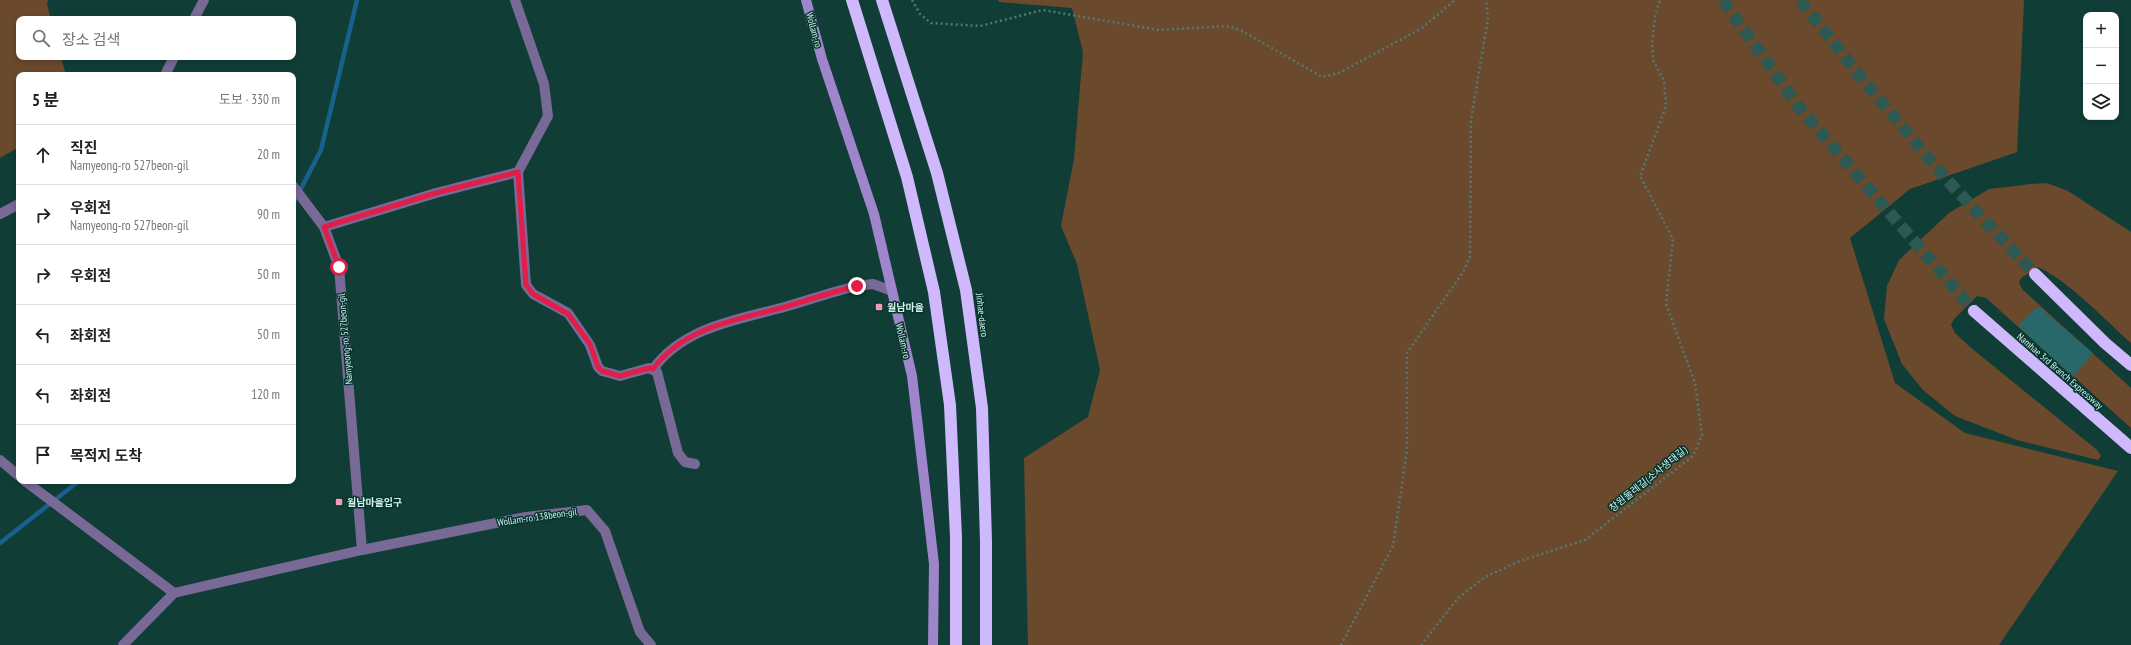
<!DOCTYPE html>
<html lang="ko">
<head>
<meta charset="utf-8">
<style>
  body { margin:0; font-family:"PT Sans Narrow","Noto Sans KR",sans-serif; background:#f2f2f2; color:#222 }
  .controls { position:absolute; right:12px; top:12px; display:grid; overflow:hidden; border-radius:8px; box-shadow:0 2px 6px #0003 }
  .controls button { width:36px; height:36px; display:grid; place-items:center; padding:0; border:0; border-bottom:1px solid #e0e0e0; background:#fff; color:#222; font:20px sans-serif }
  .stop { position:absolute; width:12px; height:12px; margin:-9px; border:3px solid #e11d48; border-radius:50%; background:#fff }
  .stop.end { background:#e11d48; border-color:#fff; box-shadow:0 1px 4px #0008 }
  .list { margin:0; padding:0; list-style:none }
  h2 { display:flex; justify-content:space-between; align-items:center; height:52px; margin:0; padding:0 16px; font-size:17px }
  h2 small { font-size:13px; font-weight:400; color:#767676 }
  .list li { display:grid; grid-template-columns:26px 1fr auto; gap:12px; align-items:center; box-sizing:border-box; height:60px; padding:0 16px; border-top:1px solid #e0e0e0 }
  .list b { display:block; font-size:15px; white-space:nowrap }
  .list p { margin:0; font-size:13px; white-space:nowrap; color:#767676 }
  .list em { font-size:13px; font-style:normal; color:#767676 }
  .icon { flex:none; width:22px; height:22px; fill:none; stroke:currentColor; stroke-width:2; stroke-linecap:round; stroke-linejoin:round }
  .map { position:relative; flex:none; width:2131px; height:645px; overflow:hidden }
  .search { position:absolute; background:#fff; box-shadow:0 2px 6px #0003; left:16px; top:16px; width:280px; height:44px; display:flex; align-items:center; gap:10px; box-sizing:border-box; padding:0 14px; border-radius:8px; color:#767676; font-size:15px }
  .panel { position:absolute; background:#fff; box-shadow:0 2px 6px #0003; left:16px; top:72px; width:280px; height:412px; border-radius:8px }
  .map>svg:first-child { display:block }
  .green { fill:#6b492d }
  .lines { fill:none; stroke-linecap:round; stroke-linejoin:round }
  .stream { stroke:#18618d; stroke-width:4.5 }
  .building { fill:#28676a }
  .highway-tunnel { stroke:#2d5952; stroke-width:12; stroke-dasharray:12 6; stroke-linecap:butt }
  .path { stroke:#527a73; stroke-width:2.5; stroke-dasharray:2 3; stroke-linecap:butt }
  .street { stroke:#796996; stroke-width:10 }
  .secondary { stroke:#9f85cc; stroke-width:10 }
  .highway { stroke:#cfb8fb; stroke-width:12 }
  .route { stroke:#e11d48; stroke-width:5 }
  .poi-dot { fill:#f19ab4; stroke:#03342d; stroke-width:1.5 }
  .labels { text-anchor:middle; dominant-baseline:central; stroke-width:3; stroke-linejoin:round; paint-order:stroke }
  .street-label { font-size:10px; fill:#d4f1ea; stroke:#03342d }
  .poi-label { font-size:10px; font-weight:bold; fill:#d4f1ea; stroke:#03342d; text-anchor:start }
</style>
</head>
<body>
<div class="map">
<svg width="2131" height="645" viewBox="0 0 2131 645">
  <rect width="100%" height="100%" fill="#103e37"/>
  <g class="green">
    <polygon points="0,0 48,0 47,5 51,19 19,19 19,57 61,57 66,75 19,75 19,147 0,158"/>
    <polygon points="998,0 2024,0 2017,152 1910,189 1850,238 1895,383 1965,433 2118,471 1999,645 1028,645 1024,458 1088,417 1100,370 1077,264 1061,226 1074,159 1083,52 1072,8 999,2"/>
    <path d="M2047 183 2068 191 2131 232V343C2104 319 2070 282 2038 267L2021 278 2019 283 2023 290 2131 388V428L1986 298 1977 296 1954 319 1951 325 1955 333 1970 347 2097 450 2101 456 2098 460 2017 440 1955 416 1923 390 1902 364 1884 319 1887 286 1899 260 1949 213 1989 189 2031 184Z"/>
  </g>
  <g class="lines">
    <g class="stream">
      <polyline points="293,204 321,150 357,0"/>
      <polyline points="0,543 79,481"/>
    </g>
  </g>
  <polygon class="building" points="2038,306 2093,353 2073,377 2018,326"/>
  <g class="lines">
    <g class="highway-tunnel">
      <polyline points="1723,0 1798,106 1974,311"/>
      <polyline points="1800,0 1863,80 1948,181 2035,274"/>
    </g>
    <g class="path">
      <polyline points="912,0 920,14 931,23 980,26 1043,10 1159,30 1229,26 1244,32 1322,77 1339,73 1422,28 1455,0"/>
      <polyline points="1341,645 1393,546 1407,450 1407,353 1463,272 1470,257 1471,120 1488,18 1486,0"/>
      <polyline points="1421,645 1458,598 1485,577 1520,561 1585,540 1693,456 1702,435 1695,383 1666,304 1673,239 1640,176 1666,106 1664,81 1653,60 1652,43 1655,16 1660,0"/>
    </g>
    <g class="street">
      <polyline points="194,19 204,0"/>
      <polyline points="165,75 174,57"/>
      <polyline points="518,172 526,285 533,294 568,313 590,345 598,367 602,371 620,376 649,368 657,372 678,453 685,462 695,464"/>
      <polyline points="0,214 19,204"/>
      <polyline points="324,227 436,193 518,172 548,116 544,84 515,0"/>
      <path d="M653 369C683 328 735 320 781 308 806 301 831 292 857 286L873 284 892 291"/>
      <polyline points="0,460 19,476"/>
      <polyline points="25,481 174,593"/>
      <polyline points="362,550 526,517 587,510 605,531 640,632 651,645"/>
      <polyline points="123,645 174,593 362,550 339,267 324,227 293,186"/>
    </g>
    <polyline class="secondary" points="806,0 822,59 874,214 912,376 934,564 933,645"/>
    <g class="highway">
      <polyline points="852,0 907,177 934,292 950,405 956,537 956,645"/>
      <polyline points="882,0 937,173 966,290 982,408 986,541 986,645"/>
      <polyline points="2035,274 2105,343 2131,365"/>
      <polyline points="1974,311 2131,448"/>
    </g>
  </g>
  <g class="lines">
    <path class="route" d="M339 267 324 227 436 193 518 172 526 285 533 294 568 314 590 344 598 367 602 371 620 376 649 368 653 369C683 328 735 320 781 308 806 301 831 292 857 286"/>
  </g>
  <g class="poi-dot">
    <rect x="875" y="303" width="8" height="8" rx="2"/>
    <rect x="335" y="498" width="8" height="8" rx="2"/>
  </g>
  <g class="labels">
    <g class="street-label">
      <text transform="translate(814 30) rotate(75)">Wollam-ro</text>
      <text transform="translate(982 315) rotate(83)">Jinhae-daero</text>
      <text transform="translate(345 339) rotate(-95)">Namyeong-ro 527beon-gil</text>
      <text transform="translate(903 341) rotate(77)">Wollam-ro</text>
      <text transform="translate(2060 371) rotate(41)">Namhae 3rd Branch Expressway</text>
      <text transform="translate(1648 479) rotate(-39)">창원둘레길(소사생태길)</text>
      <text transform="translate(537 517) rotate(-8)">Wollam-ro 138beon-gil</text>
    </g>
    <g class="poi-label">
      <text x="887" y="307">월남마을</text>
      <text x="347" y="502">월남마을입구</text>
    </g>
  </g>
</svg>
<div class="controls">
<button>+</button>
<button>−</button>
<button><svg class="icon" aria-label="layers" viewBox="0 0 24 24"><path d="M12 4l9 5-9 5-9-5zM3 14l9 5 9-5"/></svg></button>
</div>
<div class="stop" style="left:339px;top:267px"></div>
<div class="stop end" style="left:857px;top:286px"></div>
<div class="search"><svg class="icon" aria-label="search" viewBox="0 0 24 24"><circle cx="10" cy="10" r="6"/><path d="M15 15l6 6"/></svg>장소 검색</div>
<section class="panel">
<h2>5 분<small>도보 · 330 m</small></h2>
<ul class="list">
<li><svg class="icon" aria-label="ahead" viewBox="0 0 24 24"><path d="M12 20V5M6 11l6-6 6 6"/></svg><div><b>직진</b><p>Namyeong-ro 527beon-gil</p></div><em>20 m</em></li>
<li><svg class="icon" aria-label="right" viewBox="0 0 24 24"><path d="M7 20v-9h11M14 6l5 5-5 5"/></svg><div><b>우회전</b><p>Namyeong-ro 527beon-gil</p></div><em>90 m</em></li>
<li><svg class="icon" aria-label="right" viewBox="0 0 24 24"><path d="M7 20v-9h11M14 6l5 5-5 5"/></svg><div><b>우회전</b></div><em>50 m</em></li>
<li><svg class="icon" aria-label="left" viewBox="0 0 24 24"><path d="M17 20v-9H6M10 6l-5 5 5 5"/></svg><div><b>좌회전</b></div><em>50 m</em></li>
<li><svg class="icon" aria-label="left" viewBox="0 0 24 24"><path d="M17 20v-9H6M10 6l-5 5 5 5"/></svg><div><b>좌회전</b></div><em>120 m</em></li>
<li><svg class="icon" aria-label="arrive" viewBox="0 0 24 24"><path d="M6 21V4h12l-3 4 3 4H6"/></svg><div><b>목적지 도착</b></div></li>
</ul>
</section>
</div>
</body>
</html>
